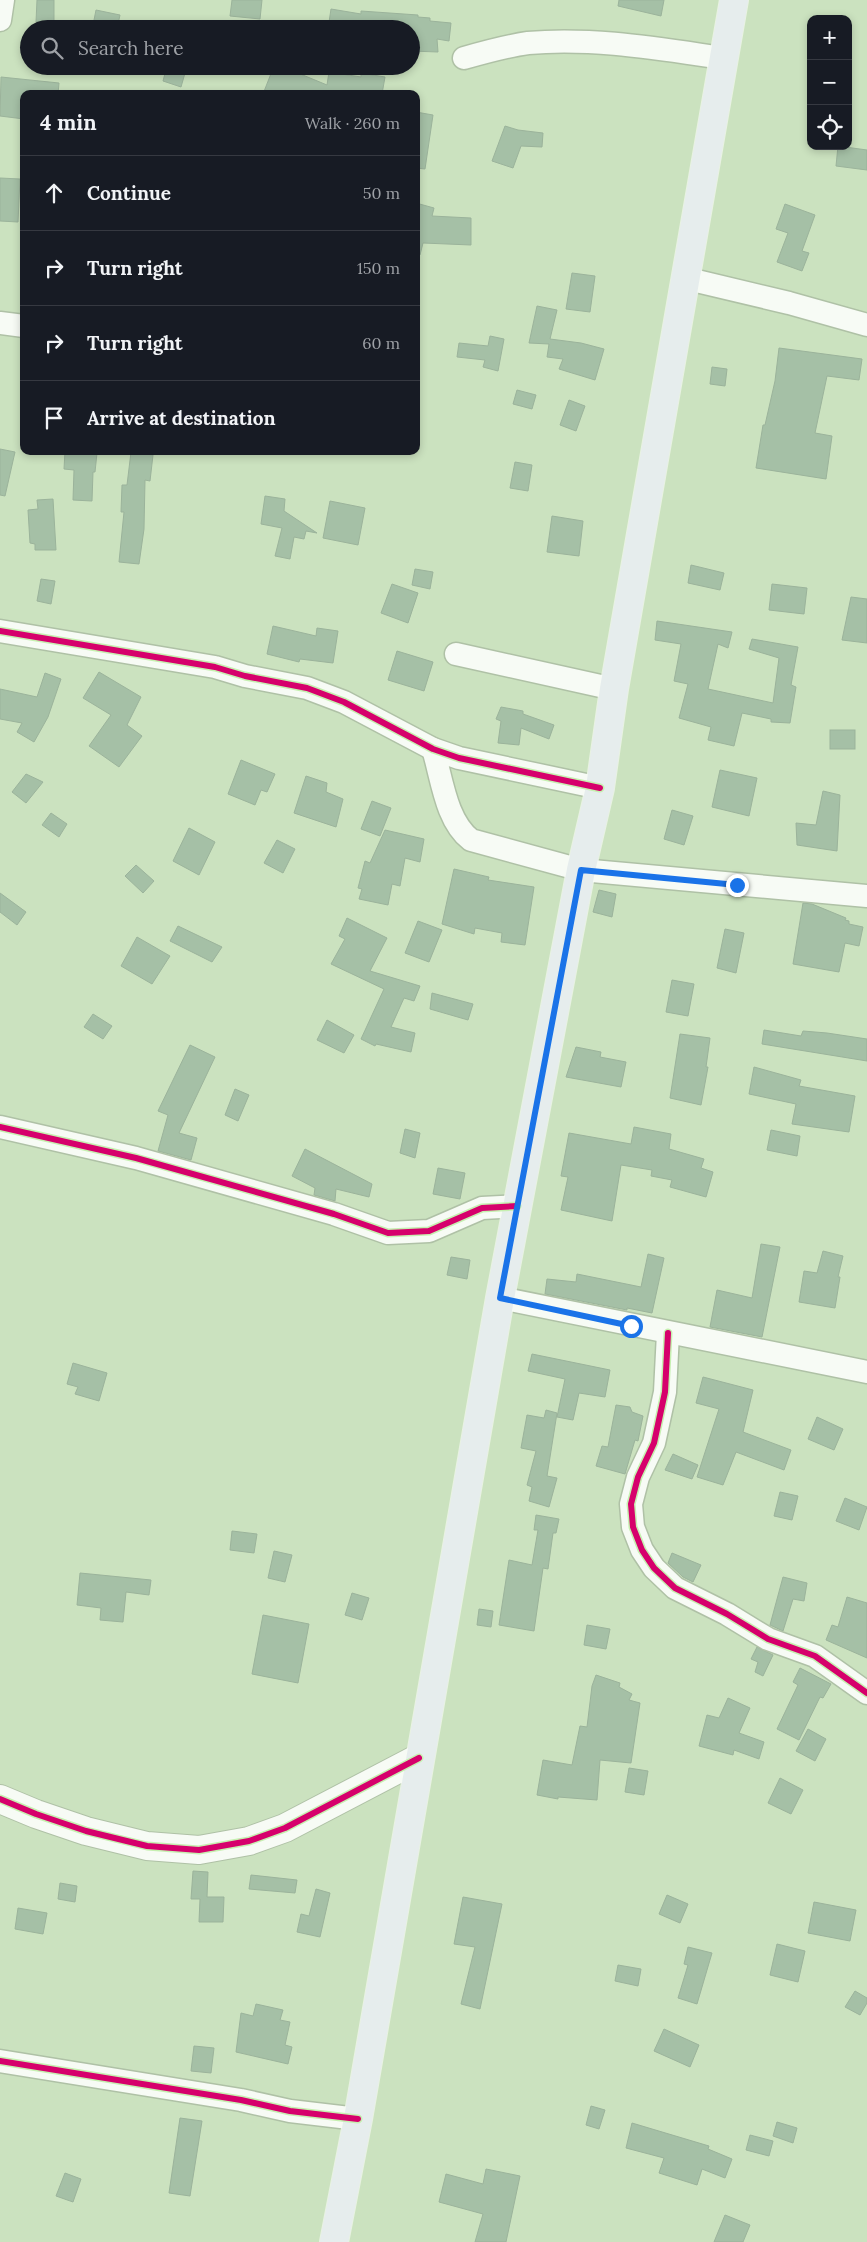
<!DOCTYPE html>
<html lang="en">
<head>
<meta charset="utf-8">
<style>
  body { margin:0; font-family:Lora,serif; background:#20242c; color:#f1f3f6 }
  .controls { position:absolute; right:15px; top:15px; display:grid; overflow:hidden; border-radius:10px; box-shadow:0 2px 8px #0003 }
  .controls button { width:45px; height:45px; display:grid; place-items:center; padding:0; border:0; border-bottom:1px solid #363941; background:#171b24; color:#f1f3f6; font:25px sans-serif }
  .stop { position:absolute; width:15px; height:15px; margin:-11px; border:4px solid #1a73e8; border-radius:50%; background:#fff }
  .stop.end { background:#1a73e8; border-color:#fff; box-shadow:0 1px 5px #0008 }
  .list { margin:0; padding:0; list-style:none }
  h2 { display:flex; justify-content:space-between; align-items:center; height:65px; margin:0; padding:0 20px; font-size:21px }
  h2 small { font-size:16px; font-weight:400; color:#9ea1a6 }
  .list li { display:grid; grid-template-columns:32px 1fr auto; gap:15px; align-items:center; box-sizing:border-box; height:75px; padding:0 20px; border-top:1px solid #363941 }
  .list b { display:block; font-size:19px; white-space:nowrap }
  .list em { font-size:16px; font-style:normal; color:#9ea1a6 }
  .icon { flex:none; width:28px; height:28px; fill:none; stroke:currentColor; stroke-width:2; stroke-linecap:round; stroke-linejoin:round }
  .map { position:relative; flex:none; width:867px; height:2242px; overflow:hidden }
  .search { position:absolute; background:#171b24; box-shadow:0 2px 8px #0003; left:20px; top:20px; width:400px; height:55px; display:flex; align-items:center; gap:12px; box-sizing:border-box; padding:0 18px; border-radius:28px; color:#9ea1a6; font-size:19px }
  .panel { position:absolute; background:#171b24; box-shadow:0 2px 8px #0003; left:20px; top:90px; width:400px; height:365px; border-radius:10px }
  .map>svg:first-child { display:block }
  .building { fill:#a5c0a6; stroke:#9bb39b }
  .lines { fill:none; stroke-linecap:round; stroke-linejoin:round }
  .minor-casing { stroke:#afc1a6; stroke-width:25 }
  .tertiary-casing { stroke:#afc1a6; stroke-width:30 }
  .primary-casing { stroke:#e8f2e2; stroke-width:30 }
  .minor { stroke:#f7fbf5; stroke-width:22 }
  .tertiary { stroke:#f7fbf5; stroke-width:28 }
  .primary { stroke:#e6eded; stroke-width:28 }
  .cycleway-casing { stroke:#c6f0b1; stroke-width:9 }
  .cycleway { stroke:#d6006c; stroke-width:6 }
  .route { stroke:#1a73e8; stroke-width:6 }
</style>
</head>
<body>
<div class="map">
<svg width="867" height="2242" viewBox="0 0 867 2242">
  <rect width="100%" height="100%" fill="#cbe2bf"/>
  <g class="building">
    <polygon points="37,0 54,0 54,23 36,22"/>
    <polygon points="232,0 262,0 260,19 230,16"/>
    <polygon points="619,0 664,0 661,16 618,6"/>
    <polygon points="331,9 361,14 361,11 418,15 418,17 430,18 430,21 451,23 449,41 437,39 438,52 411,51 411,29 328,29"/>
    <polygon points="96,10 120,15 117,29 93,25"/>
    <polygon points="167,66 187,66 181,87 163,81"/>
    <polygon points="274,66 281,66 327,85 329,72 361,77 361,73 385,77 382,94 263,94"/>
    <polygon points="1,77 59,83 58,94 24,94 24,119 0,116"/>
    <polygon points="416,112 433,115 425,169 416,168"/>
    <polygon points="505,126 518,130 543,133 542,147 521,146 513,168 492,161"/>
    <polygon points="838,146 867,150 867,170 836,166"/>
    <polygon points="0,178 20,179 18,222 0,221"/>
    <polygon points="416,203 434,208 432,216 471,218 471,245 423,243 420,255 416,254"/>
    <polygon points="785,204 815,215 802,251 809,253 802,271 777,262 788,233 776,229"/>
    <polygon points="572,273 595,276 590,312 566,309"/>
    <polygon points="537,306 557,310 550,339 581,343 604,349 595,380 559,369 563,359 547,357 549,344 529,343"/>
    <polygon points="490,336 504,339 498,371 483,367 485,360 457,357 459,343 488,346"/>
    <polygon points="779,348 862,359 859,380 827,376 815,433 832,436 826,479 756,468 763,425 765,425 775,381"/>
    <polygon points="712,367 727,369 725,386 710,384"/>
    <polygon points="517,390 536,395 532,409 513,404"/>
    <polygon points="569,400 585,406 576,431 560,425"/>
    <polygon points="0,449 15,452 5,496 0,495"/>
    <polygon points="65,451 97,453 95,472 93,472 92,501 73,500 74,470 64,469"/>
    <polygon points="131,452 153,455 150,481 145,480 144,529 139,564 119,562 124,512 121,512 122,485 127,485"/>
    <polygon points="515,462 532,465 528,491 510,488"/>
    <polygon points="265,496 285,499 284,511 317,533 306,531 304,539 294,537 290,559 275,556 282,528 261,524"/>
    <polygon points="53,499 56,550 35,550 35,544 30,543 28,510 38,509 37,500"/>
    <polygon points="330,501 365,508 358,545 323,538"/>
    <polygon points="552,516 583,521 579,556 547,552"/>
    <polygon points="691,565 724,573 720,590 688,583"/>
    <polygon points="415,569 433,572 430,589 412,585"/>
    <polygon points="41,579 55,581 51,604 37,601"/>
    <polygon points="392,584 418,593 408,623 381,613"/>
    <polygon points="772,584 807,588 804,614 769,610"/>
    <polygon points="851,597 867,599 867,643 842,640"/>
    <polygon points="657,621 732,632 728,648 718,644 708,689 773,703 779,658 749,649 752,639 798,647 791,685 796,687 790,723 771,722 771,719 742,713 734,746 708,740 711,727 679,718 688,684 674,681 681,644 655,640"/>
    <polygon points="273,626 316,636 317,628 338,631 333,663 300,659 299,662 267,654"/>
    <polygon points="397,651 433,662 424,691 388,680"/>
    <polygon points="99,672 141,697 127,725 142,736 119,767 89,746 111,715 83,698"/>
    <polygon points="45,673 61,679 48,717 34,742 17,732 22,723 0,719 0,689 37,697"/>
    <polygon points="501,707 523,711 523,714 554,725 549,739 521,728 519,745 498,743 501,721 496,719"/>
    <rect x="830" y="730" width="25" height="19"/>
    <polygon points="241,760 275,774 267,792 261,790 255,805 228,794"/>
    <polygon points="720,770 757,778 749,816 712,807"/>
    <polygon points="26,774 43,782 26,803 12,792"/>
    <polygon points="306,776 327,783 326,792 343,799 336,827 294,813"/>
    <polygon points="823,791 840,795 837,851 797,845 796,823 816,825"/>
    <polygon points="372,801 391,808 380,836 361,829"/>
    <polygon points="672,810 693,816 684,845 664,839"/>
    <polygon points="51,813 67,824 59,837 42,825"/>
    <polygon points="189,828 215,842 199,875 173,861"/>
    <polygon points="385,830 424,839 420,862 405,858 400,886 392,884 388,905 359,899 362,889 358,888 365,861 370,863"/>
    <polygon points="277,840 295,849 283,873 264,863"/>
    <polygon points="136,865 154,881 143,893 125,876"/>
    <polygon points="454,869 489,877 488,880 534,887 525,945 501,942 502,933 475,928 474,934 442,924"/>
    <polygon points="599,890 616,894 612,917 593,912"/>
    <polygon points="0,893 26,912 17,925 0,912"/>
    <polygon points="803,903 812,904 846,918 845,920 849,921 849,924 863,927 859,946 845,943 839,972 793,964"/>
    <polygon points="347,918 387,938 370,971 420,986 414,1001 404,998 391,1027 415,1033 411,1052 376,1044 375,1046 361,1039 384,989 331,964 345,939 339,936"/>
    <polygon points="418,921 442,930 429,962 405,953"/>
    <polygon points="178,926 222,947 212,962 170,941"/>
    <polygon points="725,929 744,933 736,973 717,968"/>
    <polygon points="137,937 170,956 152,984 121,966"/>
    <polygon points="672,980 694,984 688,1016 666,1012"/>
    <polygon points="432,993 473,1004 468,1020 430,1009"/>
    <polygon points="93,1014 112,1026 103,1039 84,1027"/>
    <polygon points="327,1020 354,1035 344,1053 317,1040"/>
    <polygon points="764,1030 801,1036 803,1031 827,1033 867,1039 867,1061 762,1044"/>
    <polygon points="680,1034 710,1038 706,1067 708,1067 701,1105 670,1098"/>
    <polygon points="190,1045 215,1057 179,1133 197,1138 191,1160 158,1151 168,1115 158,1111"/>
    <polygon points="576,1047 601,1052 600,1057 626,1062 621,1087 566,1077"/>
    <polygon points="754,1067 801,1080 799,1086 855,1096 849,1132 792,1124 796,1104 749,1094"/>
    <polygon points="235,1089 249,1095 238,1121 225,1115"/>
    <polygon points="634,1127 671,1134 669,1149 704,1159 701,1168 713,1172 706,1197 670,1187 672,1180 651,1176 652,1170 621,1165 612,1221 561,1210 568,1177 561,1176 569,1133 631,1144"/>
    <polygon points="405,1129 420,1133 415,1158 400,1153"/>
    <polygon points="771,1130 800,1136 797,1156 767,1150"/>
    <polygon points="305,1149 372,1184 369,1197 336,1189 335,1201 314,1195 315,1188 292,1176"/>
    <polygon points="438,1168 465,1173 460,1199 433,1194"/>
    <polygon points="761,1244 780,1247 762,1337 710,1327 717,1290 752,1298"/>
    <polygon points="823,1251 843,1256 838,1277 840,1277 835,1308 799,1302 804,1271 817,1273"/>
    <polygon points="648,1254 664,1258 652,1313 627,1308 627,1310 545,1294 547,1279 576,1282 577,1274 641,1287"/>
    <polygon points="451,1257 470,1260 467,1279 447,1275"/>
    <polygon points="532,1354 610,1370 605,1397 579,1393 573,1420 557,1417 565,1379 528,1371"/>
    <polygon points="73,1363 107,1373 99,1401 75,1394 78,1387 67,1384"/>
    <polygon points="703,1377 753,1390 743,1432 791,1450 784,1470 736,1452 723,1485 697,1477 719,1409 696,1403"/>
    <polygon points="616,1405 630,1407 632,1412 643,1416 638,1441 635,1440 625,1474 596,1466 602,1446 608,1447"/>
    <polygon points="546,1410 557,1413 547,1476 557,1478 549,1507 529,1501 532,1487 527,1485 536,1451 521,1448 527,1415 544,1418"/>
    <polygon points="817,1417 843,1429 834,1450 808,1439"/>
    <polygon points="673,1454 698,1465 692,1479 665,1470"/>
    <polygon points="780,1492 798,1496 792,1520 774,1516"/>
    <polygon points="845,1498 867,1507 859,1530 836,1521"/>
    <polygon points="536,1515 559,1519 556,1533 553,1533 548,1569 543,1568 534,1631 499,1625 509,1560 532,1565 538,1530 534,1530"/>
    <polygon points="232,1531 257,1534 254,1553 230,1550"/>
    <polygon points="274,1551 292,1555 285,1582 268,1578"/>
    <polygon points="672,1553 701,1565 693,1582 683,1577 668,1563"/>
    <polygon points="80,1573 151,1580 149,1595 126,1592 123,1622 100,1620 101,1608 77,1605"/>
    <polygon points="783,1577 807,1583 804,1601 793,1599 783,1631 770,1625"/>
    <polygon points="352,1593 369,1598 362,1620 345,1615"/>
    <polygon points="847,1597 867,1603 867,1658 826,1640 832,1625 838,1627"/>
    <polygon points="479,1609 493,1611 491,1627 477,1625"/>
    <polygon points="263,1615 309,1624 298,1683 252,1674"/>
    <polygon points="587,1625 610,1629 606,1649 584,1645"/>
    <polygon points="757,1647 773,1655 763,1676 755,1672 758,1662 751,1659"/>
    <polygon points="800,1668 831,1684 823,1698 820,1697 799,1740 777,1729 798,1685 793,1682"/>
    <polygon points="596,1675 620,1683 619,1687 632,1694 629,1700 640,1703 631,1763 600,1760 597,1800 558,1797 558,1799 537,1795 543,1760 572,1765 580,1726 587,1727 592,1686"/>
    <polygon points="728,1698 750,1708 739,1733 764,1742 759,1759 734,1750 733,1755 699,1746 707,1715 719,1718"/>
    <polygon points="808,1729 826,1739 815,1761 796,1751"/>
    <polygon points="629,1768 648,1771 644,1795 625,1792"/>
    <polygon points="780,1778 803,1790 791,1814 768,1803"/>
    <polygon points="193,1871 208,1872 207,1897 224,1897 223,1922 199,1922 200,1899 191,1899"/>
    <polygon points="251,1875 297,1880 295,1893 249,1889"/>
    <polygon points="60,1883 77,1886 75,1902 58,1899"/>
    <polygon points="316,1889 330,1893 320,1937 297,1932 301,1914 309,1916"/>
    <polygon points="667,1895 688,1904 680,1923 659,1914"/>
    <polygon points="463,1897 502,1904 480,2009 461,2004 475,1947 454,1944"/>
    <polygon points="814,1902 856,1910 850,1941 808,1933"/>
    <polygon points="18,1908 47,1913 43,1934 15,1929"/>
    <polygon points="777,1944 805,1951 798,1982 770,1975"/>
    <polygon points="688,1947 712,1953 697,2004 678,1998 688,1965 684,1964"/>
    <polygon points="618,1965 641,1969 638,1986 615,1981"/>
    <polygon points="855,1991 867,1998 867,2003 860,2015 845,2007"/>
    <polygon points="256,2004 283,2010 280,2020 290,2022 285,2045 292,2047 288,2064 236,2052 241,2013 253,2016"/>
    <polygon points="664,2029 699,2045 690,2067 654,2051"/>
    <polygon points="194,2046 214,2048 211,2073 191,2071"/>
    <polygon points="591,2106 605,2110 599,2129 586,2125"/>
    <polygon points="180,2118 202,2121 190,2196 169,2193"/>
    <polygon points="777,2122 797,2128 793,2143 773,2136"/>
    <polygon points="632,2123 709,2146 708,2149 732,2159 725,2178 702,2169 697,2185 659,2173 664,2158 626,2148"/>
    <polygon points="750,2135 773,2141 769,2156 746,2150"/>
    <polygon points="486,2169 520,2176 506,2242 475,2242 483,2214 439,2202 446,2174 483,2184"/>
    <polygon points="65,2173 81,2179 73,2202 56,2196"/>
    <polygon points="725,2215 750,2225 743,2242 714,2242"/>
  </g>
  <g class="lines">
    <defs>
      <g id="minor">
        <polyline points="0,20 3,0"/>
        <path d="M464 58C485 52 506 46 528 43 592 37 660 49 723 58"/>
        <polyline points="684,278 789,303 867,325"/>
        <polyline points="0,323 24,326"/>
        <polyline points="0,631 215,667 245,676 307,688 344,702 433,749 459,758 600,788"/>
        <polyline points="456,654 614,689"/>
        <path d="M433 749C442 779 446 821 471 840L581 870 867 896"/>
        <polyline points="0,1127 136,1158 334,1214 388,1233 429,1231 482,1208 517,1206"/>
        <polyline points="500,1298 867,1372"/>
        <polyline points="668,1333 665,1392 654,1443 638,1477 631,1504 633,1527 642,1550 654,1568 675,1588 727,1614 768,1639 815,1656 867,1693"/>
        <polyline points="0,2061 241,2100 290,2111 358,2119"/>
      </g>
      <polyline id="tertiary" points="0,1799 36,1814 86,1831 147,1846 199,1850 249,1841 285,1828 419,1758"/>
      <polyline id="primary" points="334,2242 358,2119 500,1298 581,870 600,788 614,689 734,0"/>
    </defs>
    <use href="#minor" class="minor-casing"/>
    <use href="#tertiary" class="tertiary-casing"/>
    <use href="#primary" class="primary-casing"/>
    <use href="#minor" class="minor"/>
    <use href="#tertiary" class="tertiary"/>
    <use href="#primary" class="primary"/>
    <defs>
      <g id="cycleway">
        <polyline points="0,631 215,667 245,676 307,688 344,702 433,749 459,758 600,788"/>
        <polyline points="0,1127 136,1158 334,1214 388,1233 429,1231 482,1208 517,1206"/>
        <polyline points="668,1333 665,1392 654,1443 638,1477 631,1504 633,1527 642,1550 654,1568 675,1588 727,1614 768,1639 815,1656 867,1693"/>
        <polyline points="0,1799 36,1814 86,1831 147,1846 199,1850 249,1841 285,1828 419,1758"/>
        <polyline points="0,2061 241,2100 290,2111 358,2119"/>
      </g>
    </defs>
    <use href="#cycleway" class="cycleway-casing"/>
    <use href="#cycleway" class="cycleway"/>
  </g>
  <g class="lines">
    <polyline class="route" points="631,1326 500,1298 581,870 737,885"/>
  </g>
</svg>
<div class="controls">
<button>+</button>
<button>−</button>
<button><svg class="icon" aria-label="locate" viewBox="0 0 24 24"><circle cx="12" cy="12" r="6"/><path d="M12 2v4M12 18v4M2 12h4M18 12h4"/></svg></button>
</div>
<div class="stop" style="left:631px;top:1326px"></div>
<div class="stop end" style="left:737px;top:885px"></div>
<div class="search"><svg class="icon" aria-label="search" viewBox="0 0 24 24"><circle cx="10" cy="10" r="6"/><path d="M15 15l6 6"/></svg>Search here</div>
<section class="panel">
<h2>4 min<small>Walk · 260 m</small></h2>
<ul class="list">
<li><svg class="icon" aria-label="ahead" viewBox="0 0 24 24"><path d="M12 20V5M6 11l6-6 6 6"/></svg><div><b>Continue</b></div><em>50 m</em></li>
<li><svg class="icon" aria-label="right" viewBox="0 0 24 24"><path d="M7 20v-9h11M14 6l5 5-5 5"/></svg><div><b>Turn right</b></div><em>150 m</em></li>
<li><svg class="icon" aria-label="right" viewBox="0 0 24 24"><path d="M7 20v-9h11M14 6l5 5-5 5"/></svg><div><b>Turn right</b></div><em>60 m</em></li>
<li><svg class="icon" aria-label="arrive" viewBox="0 0 24 24"><path d="M6 21V4h12l-3 4 3 4H6"/></svg><div><b>Arrive at destination</b></div></li>
</ul>
</section>
</div>
</body>
</html>
